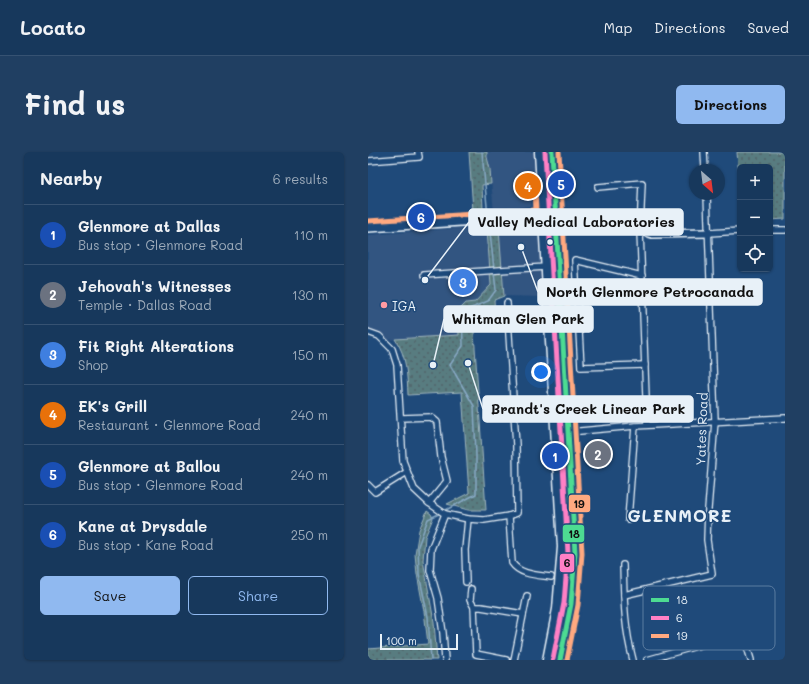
<!DOCTYPE html>
<html lang="en">
<head>
<meta charset="utf-8">
<style>
  body { margin:0; font-family:Mali,sans-serif; background:#203f62; color:#f1f3f6 }
  .controls { position:absolute; right:12px; top:12px; display:grid; overflow:hidden; border-radius:6px; box-shadow:0 1px 3px #0004 }
  .controls button { width:36px; height:36px; display:grid; place-items:center; padding:0; border:0; border-bottom:1px solid #365272; background:#17385c; color:#f1f3f6; font:20px sans-serif }
  .compass { position:absolute; left:321px; top:12px; width:36px; height:36px; border-radius:50%; background:#17385c; box-shadow:0 1px 3px #0004; rotate:152deg }
  .scale { position:absolute; left:12px; bottom:10px; width:78px; box-sizing:border-box; padding-left:4px; border:2px solid #e8f1f8; border-top:0; font-size:11px; line-height:14px; white-space:nowrap; color:#e8f1f8; -webkit-text-stroke:3px #1f4a7a; paint-order:stroke }
  .you { position:absolute; left:173px; top:220px; width:14px; height:14px; margin:-10px; border:3px solid #fff; border-radius:50%; background:#1a73e8; box-shadow:0 0 0 6px #1a73e833 }
  .badge { display:grid; place-items:center; width:26px; height:26px; border-radius:50%; background:#90b9f0; color:#fff; font-size:13px; font-weight:700 }
  .pin { position:absolute; translate:-50% -50%; border:2px solid #fff; box-shadow:0 1px 4px #0006 }
  .list { margin:0; padding:0; list-style:none }
  h2 { display:flex; justify-content:space-between; align-items:center; height:52px; margin:0; padding:0 16px; font-size:17px }
  h2 small { font-size:13px; font-weight:400; color:#9eacbb }
  .list li { display:grid; grid-template-columns:26px 1fr auto; gap:12px; align-items:center; box-sizing:border-box; height:60px; padding:0 16px; border-top:1px solid #365272 }
  .list b { display:block; font-size:15px; white-space:nowrap }
  .list p { margin:0; font-size:13px; white-space:nowrap; color:#9eacbb }
  .list em { font-size:13px; font-style:normal; color:#9eacbb }
  .actions { display:flex; gap:8px; padding:12px 16px }
  .actions a { flex:1; padding:9px 0; border:1px solid #90b9f0; border-radius:6px; text-align:center; font-size:14px; color:#90b9f0 }
  .actions .main { background:#90b9f0; color:#111 }
  .icon { flex:none; width:22px; height:22px; fill:none; stroke:currentColor; stroke-width:2; stroke-linecap:round; stroke-linejoin:round }
  .map { position:relative; flex:none; width:417px; height:508px; overflow:hidden; border-radius:6px }
  header { display:flex; align-items:center; gap:24px; box-sizing:border-box; height:56px; padding:0 20px; background:#17385c; border-bottom:1px solid #365272 }
  header strong { font-size:19px }
  nav { display:flex; gap:22px; margin-inline-start:auto; font-size:14px }
  .intro { display:flex; align-items:center; justify-content:space-between; box-sizing:border-box; height:96px; padding:0 24px }
  h1 { margin:0; font-size:28px }
  .button { padding:10px 18px; border-radius:6px; background:#90b9f0; color:#111; font-size:14px; font-weight:700 }
  main { display:flex; gap:24px; padding:0 24px }
  aside { flex:1; background:#17385c; border-radius:6px; box-shadow:0 1px 3px #0004 }
  .map>svg:first-child { display:block }
  .built { fill:#335481 }
  .park { fill:url(#park-dots); stroke:#a0b6bc }
  .lines { fill:none; stroke-linecap:round; stroke-linejoin:round }
  .stream { stroke:#88aac6; stroke-width:1.5 }
  .minor-casing { stroke:#e8f1f8; stroke-width:8 }
  .tertiary-casing { stroke:#e8f1f8; stroke-width:10 }
  .secondary-casing { stroke:#e8f1f8; stroke-width:11 }
  .minor { stroke:#1f4a7a; stroke-width:5.5 }
  .tertiary { stroke:#1f4a7a; stroke-width:7 }
  .secondary { stroke:#1f4a7a; stroke-width:8 }
  .bus-1-casing { stroke:#1f4a7a; stroke-width:8 }
  .bus-2-casing { stroke:#1f4a7a; stroke-width:8 }
  .bus-3-casing { stroke:#1f4a7a; stroke-width:8 }
  .bus-1 { stroke:#4ddb92; stroke-width:5 }
  .bus-2 { stroke:#ff80c5; stroke-width:5 }
  .bus-3 { stroke:#ffa980; stroke-width:5 }
  .bus-dot { fill:#e8f1f8; stroke:#1f4a7a; stroke-width:1.5 }
  .poi-dot { fill:#ff9aa2; stroke:#1f4a7a; stroke-width:1.5 }
  .labels { text-anchor:middle; dominant-baseline:central; stroke-width:3; stroke-linejoin:round; paint-order:stroke }
  .poi-label { font-size:13px; fill:#e8f1f8; stroke:#1f4a7a; text-anchor:start }
  .street-label { font-size:13px; fill:#e8f1f8; stroke:#1f4a7a }
  .district-label { font-size:17px; font-weight:bold; letter-spacing:1px; fill:#e8f1f8; stroke:#1f4a7a }
  .key { fill:#1f4a7a; stroke:#5b7ca0; stroke-width:1 }
  .key-label { font-size:11px; fill:#e8f1f8 }
  .leader { fill:none; stroke:#e8f1f8; stroke-width:1.5 }
  .callout-dot { fill:#e8f1f8; stroke:#1f4a7a; stroke-width:1.5 }
  .callout { fill:#e8f1f8; stroke:#e8f1f8; stroke-width:1.5 }
  .callout-label { font-size:14px; text-anchor:middle; font-weight:bold; fill:#111 }
  .line-badge { stroke:#1f4a7a; stroke-width:1.5 }
  .pale-badge-label { font-size:11px; text-anchor:middle; font-weight:bold; fill:#111 }
</style>
</head>
<body>
<header>
<strong>Locato</strong>
<nav><a>Map</a><a>Directions</a><a>Saved</a></nav>
</header>
<div class="intro"><h1>Find us</h1><a class="button">Directions</a></div>
<main>
<aside>
<h2>Nearby<small>6 results</small></h2>
<ul class="list">
<li><span class="badge" style="background:#1a4fb4">1</span><div><b>Glenmore at Dallas</b><p>Bus stop · Glenmore Road</p></div><em>110 m</em></li>
<li><span class="badge" style="background:#6b7280">2</span><div><b>Jehovah's Witnesses</b><p>Temple · Dallas Road</p></div><em>130 m</em></li>
<li><span class="badge" style="background:#3f7fe0">3</span><div><b>Fit Right Alterations</b><p>Shop</p></div><em>150 m</em></li>
<li><span class="badge" style="background:#e8710a">4</span><div><b>EK's Grill</b><p>Restaurant · Glenmore Road</p></div><em>240 m</em></li>
<li><span class="badge" style="background:#1a4fb4">5</span><div><b>Glenmore at Ballou</b><p>Bus stop · Glenmore Road</p></div><em>240 m</em></li>
<li><span class="badge" style="background:#1a4fb4">6</span><div><b>Kane at Drysdale</b><p>Bus stop · Kane Road</p></div><em>250 m</em></li>
</ul>
<div class="actions"><a class="main">Save</a><a>Share</a></div>
</aside>
<div class="map">
<svg width="417" height="508" viewBox="0 0 417 508">
  <defs>
    <pattern id="park-dots" width="8" height="8" patternUnits="userSpaceOnUse"><rect width="8" height="8" fill="#587b80"/><path d="M2 2h.1M6 6h.1" fill="none" stroke="#506468" stroke-width="1.8" stroke-linecap="round"/></pattern>
  </defs>
  <rect width="100%" height="100%" fill="#1f4a7a"/>
  <filter id="ink" filterUnits="userSpaceOnUse"><feTurbulence type="fractalNoise" baseFrequency=".025" numOctaves="2"/><feDisplacementMap in="SourceGraphic" scale="8" xChannelSelector="R" yChannelSelector="G"/><feConvolveMatrix kernelMatrix="1 2 1 2 8 2 1 2 1" color-interpolation-filters="sRGB"/></filter>
  <g filter="url(#ink)">
    <g class="built">
      <polygon points="119,0 170,0 174,56 126,61 122,17"/>
      <polygon points="172,69 177,145 136,144 131,77"/>
      <polygon points="118,74 123,133 107,150 98,151 94,154 90,166 91,183 18,188 0,177 0,83"/>
    </g>
    <g class="park">
      <polygon points="101,0 119,0 119,5 122,17 123,32 114,33 115,58 105,59"/>
      <polygon points="369,0 417,0 417,67 402,68 402,15 372,15 372,39"/>
      <path d="M131 77 136 144 126 148 127 164 105 166 118 358H100L79 352 101 341 94 240 40 243C39 223 39 204 27 187L91 183 90 166 92 157 98 151 107 150 123 133 119 78Z"/>
      <polygon points="59,359 63,362 65,366 57,385 55,408 66,470 69,508 0,508 0,497 60,492 56,459 49,422 47,402 51,378"/>
    </g>
    <g class="lines">
      <g class="stream">
        <polyline points="114,0 120,65"/>
        <polyline points="121,71 126,117"/>
        <polyline points="76,359 108,342 108,304 106,254 82,213 95,194 94,160 120,149 128,138 126,121"/>
        <polyline points="63,508 60,465 51,422 50,394 60,367 73,361"/>
      </g>
      <defs>
        <g id="minor">
          <polyline points="336,0 337,18"/>
          <polyline points="0,9 51,5 50,0"/>
          <polyline points="230,35 274,31 272,79 279,273"/>
          <polyline points="402,78 417,78"/>
          <polyline points="341,81 372,79"/>
          <polyline points="56,123 178,115"/>
          <polyline points="274,124 207,108 213,215 277,213"/>
          <polyline points="0,180 11,184 24,197 29,213 35,309 46,337 61,351 77,362 100,367 116,368 141,364 149,361 148,293 139,151"/>
          <polyline points="33,266 63,265 69,270 73,305 79,329 61,351"/>
          <polyline points="201,280 267,274 417,266"/>
          <polyline points="0,333 7,340 39,320"/>
          <path d="M141 364 144 411C152 423 170 423 183 425"/>
          <polyline points="260,367 267,274"/>
          <path d="M255 413C256 447 256 474 265 508"/>
          <polyline points="98,430 97,398 100,367"/>
          <polyline points="103,437 102,448 106,455 113,455 155,462"/>
          <polyline points="256,443 344,422 339,388 340,357 347,269 339,42"/>
          <polyline points="106,455 108,502 138,508"/>
          <polyline points="77,508 75,481 70,446 62,418 63,397 77,362"/>
          <polyline points="146,508 159,444"/>
          <polyline points="279,508 375,481 383,508"/>
        </g>
        <polyline id="tertiary" points="0,76 188,64 234,68 284,82 341,81"/>
        <g id="secondary">
          <polyline points="171,0 194,395 189,457 179,508"/>
          <polyline points="184,0 207,401 203,452 192,508"/>
        </g>
      </defs>
      <use href="#minor" class="minor-casing"/>
      <use href="#tertiary" class="tertiary-casing"/>
      <use href="#secondary" class="secondary-casing"/>
      <use href="#minor" class="minor"/>
      <use href="#tertiary" class="tertiary"/>
      <use href="#secondary" class="secondary"/>
      <defs>
        <polyline id="bus-1" points="184,0 207,401 203,452 192,508"/>
        <polyline id="bus-2" points="177,0 200,401 196,451 185,507"/>
        <g id="bus-3">
          <polyline points="191,0 214,401 210,453 199,508"/>
          <polyline points="0,69 168,58 167,38"/>
        </g>
      </defs>
      <use href="#bus-1" class="bus-1-casing"/>
      <use href="#bus-2" class="bus-2-casing"/>
      <use href="#bus-3" class="bus-3-casing"/>
      <use href="#bus-1" class="bus-1"/>
      <use href="#bus-2" class="bus-2"/>
      <use href="#bus-3" class="bus-3"/>
    </g>
  </g>
  <circle class="bus-dot" cx="182" cy="90" r="3.5"/>
  <circle class="poi-dot" cx="16" cy="153" r="4"/>
  <g class="labels">
    <g class="poi-label">
      <text x="24" y="153">IGA</text>
    </g>
    <g class="street-label">
      <text transform="translate(333 277) rotate(-88)">Yates Road</text>
    </g>
    <g class="district-label">
      <text x="312" y="363">GLENMORE</text>
    </g>
  </g>
  <rect x="275" y="434" width="132" height="64" rx="6" class="key"/>
  <rect x="283" y="446" width="18" height="4" fill="#4ddb92"/>
  <rect x="283" y="464" width="18" height="4" fill="#ff80c5"/>
  <rect x="283" y="482" width="18" height="4" fill="#ffa980"/>
  <g class="key-label">
    <text x="308" y="452">18</text>
    <text x="308" y="470">6</text>
    <text x="308" y="488">19</text>
  </g>
  <path class="leader" d="M57 128L101 70M153 95L170 140M65 213L76 167M100 211L115 257"/>
  <g class="callout-dot">
    <circle cx="57" cy="128" r="4"/>
    <circle cx="153" cy="95" r="4"/>
    <circle cx="65" cy="213" r="4"/>
    <circle cx="100" cy="211" r="4"/>
  </g>
  <g class="callout">
    <rect x="101" y="57" width="214" height="26" rx="4"/>
    <rect x="170" y="127" width="224" height="26" rx="4"/>
    <rect x="76" y="154" width="149" height="26" rx="4"/>
    <rect x="115" y="244" width="210" height="26" rx="4"/>
  </g>
  <g class="callout-label">
    <text x="208" y="75">Valley Medical Laboratories</text>
    <text x="282" y="145">North Glenmore Petrocanada</text>
    <text x="150" y="172">Whitman Glen Park</text>
    <text x="220" y="262">Brandt's Creek Linear Park</text>
  </g>
  <g class="line-badge">
    <rect x="200" y="342" width="23" height="19" rx="4" fill="#ffa980"/>
    <rect x="194" y="372" width="23" height="19" rx="4" fill="#4ddb92"/>
    <rect x="191" y="401" width="16" height="20" rx="4" fill="#ff80c5"/>
  </g>
  <g class="pale-badge-label">
    <text x="211" y="356">19</text>
    <text x="206" y="386">18</text>
    <text x="199" y="415">6</text>
  </g>
</svg>
<div class="controls">
<button>+</button>
<button>−</button>
<button><svg class="icon" aria-label="locate" viewBox="0 0 24 24"><circle cx="12" cy="12" r="6"/><path d="M12 2v4M12 18v4M2 12h4M18 12h4"/></svg></button>
</div>
<svg class="compass" viewBox="-18 -18 36 36"><path d="M0-13l5 13h-10z" fill="#e53935"/><path d="M0 13l5-13h-10z" fill="#9eacbb"/></svg>
<div class="scale">100 m</div>
<div class="you"></div>
<div class="pin badge" style="left:187px;top:304px;background:#1a4fb4">1</div>
<div class="pin badge" style="left:230px;top:302px;background:#6b7280">2</div>
<div class="pin badge" style="left:95px;top:130px;background:#3f7fe0">3</div>
<div class="pin badge" style="left:160px;top:34px;background:#e8710a">4</div>
<div class="pin badge" style="left:193px;top:32px;background:#1a4fb4">5</div>
<div class="pin badge" style="left:53px;top:65px;background:#1a4fb4">6</div>
</div>
</main>
</body>
</html>
